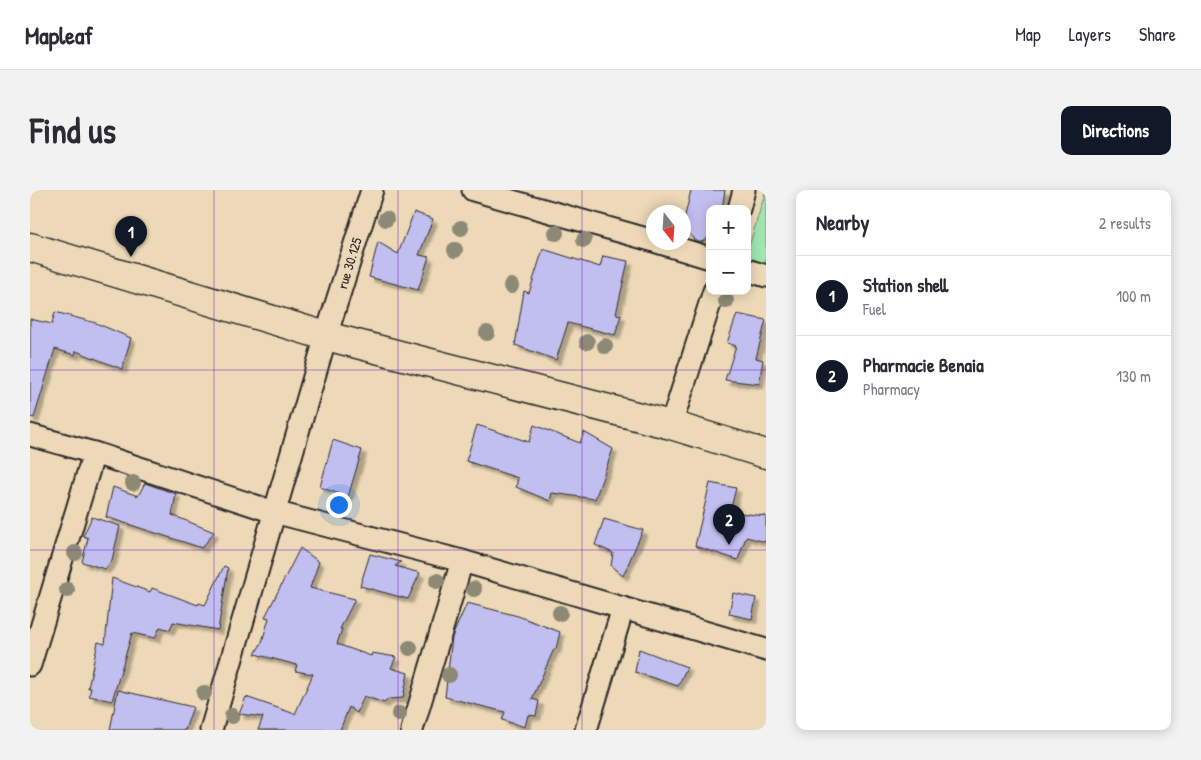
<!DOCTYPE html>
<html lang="en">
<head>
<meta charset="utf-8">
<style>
  body { margin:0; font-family:"Patrick Hand",sans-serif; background:#f2f2f3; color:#2b2b33 }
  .controls { position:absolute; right:15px; top:15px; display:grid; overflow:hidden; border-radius:10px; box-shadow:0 2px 12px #0003 }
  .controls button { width:45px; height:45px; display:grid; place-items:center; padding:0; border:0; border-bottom:1px solid #e1e1e2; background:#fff; color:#2b2b33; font:25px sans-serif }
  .compass { position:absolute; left:616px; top:15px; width:45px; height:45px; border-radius:50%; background:#fff; box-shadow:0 2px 12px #0003; rotate:163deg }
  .you { position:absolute; left:308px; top:314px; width:18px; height:18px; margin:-12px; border:4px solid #fff; border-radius:50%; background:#1a73e8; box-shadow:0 0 0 8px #1a73e833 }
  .badge { display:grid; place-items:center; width:32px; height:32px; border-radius:50%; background:#111827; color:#fff; font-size:16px; font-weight:700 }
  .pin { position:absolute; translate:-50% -41px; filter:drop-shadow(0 1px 2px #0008) }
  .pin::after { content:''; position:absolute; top:26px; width:18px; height:15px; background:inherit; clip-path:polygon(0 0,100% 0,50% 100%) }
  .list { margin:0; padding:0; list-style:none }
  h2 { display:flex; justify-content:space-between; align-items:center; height:65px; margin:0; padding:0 20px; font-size:21px }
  h2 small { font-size:16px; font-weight:400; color:#7c7c81 }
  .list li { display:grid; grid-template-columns:32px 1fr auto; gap:15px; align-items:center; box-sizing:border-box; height:80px; padding:0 20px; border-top:1px solid #e1e1e2 }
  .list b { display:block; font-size:19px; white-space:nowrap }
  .list p { margin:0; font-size:16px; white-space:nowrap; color:#7c7c81 }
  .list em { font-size:16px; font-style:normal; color:#7c7c81 }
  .map { position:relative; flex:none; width:736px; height:540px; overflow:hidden; border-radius:10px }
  header { display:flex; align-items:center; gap:30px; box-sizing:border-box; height:70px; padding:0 25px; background:#fff; border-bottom:1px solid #e1e1e2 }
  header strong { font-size:24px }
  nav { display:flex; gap:28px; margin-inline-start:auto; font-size:18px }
  .intro { display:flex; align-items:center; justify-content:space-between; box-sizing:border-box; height:120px; padding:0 30px }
  h1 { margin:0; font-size:35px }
  .button { padding:12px 22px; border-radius:10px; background:#111827; color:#fff; font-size:18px; font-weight:700 }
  main { display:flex; gap:30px; padding:0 30px }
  aside { flex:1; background:#fff; border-radius:10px; box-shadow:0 2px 12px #0003 }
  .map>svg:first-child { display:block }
  .green { fill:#a1e5b1; stroke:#66886e }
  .building { fill:#c1bef0; stroke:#2b2b2b; filter:url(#shadow) }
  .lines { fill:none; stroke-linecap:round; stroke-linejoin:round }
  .street-casing { stroke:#2b2b2b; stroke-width:25 }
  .secondary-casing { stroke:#2b2b2b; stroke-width:31 }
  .street { stroke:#edd9b7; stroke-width:21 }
  .secondary { stroke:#edd9b7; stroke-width:28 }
  .tree { fill:#8c8975 }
  .grid { fill:none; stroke:#7b2cbf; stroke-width:1; stroke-opacity:0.55 }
  .labels { text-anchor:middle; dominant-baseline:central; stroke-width:4; stroke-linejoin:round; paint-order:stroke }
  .street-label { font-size:14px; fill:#2b2b2b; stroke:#edd9b7 }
</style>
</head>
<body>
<header>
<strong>Mapleaf</strong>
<nav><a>Map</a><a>Layers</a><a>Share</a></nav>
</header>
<div class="intro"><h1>Find us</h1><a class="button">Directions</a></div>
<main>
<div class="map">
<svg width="736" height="540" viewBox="0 0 736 540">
  <defs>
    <filter id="shadow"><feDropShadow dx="4.5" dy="4.5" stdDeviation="1" flood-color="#0004"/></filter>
  </defs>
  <rect width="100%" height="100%" fill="#edd9b7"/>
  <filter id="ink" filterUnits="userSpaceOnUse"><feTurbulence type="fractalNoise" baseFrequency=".02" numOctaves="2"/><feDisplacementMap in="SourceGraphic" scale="10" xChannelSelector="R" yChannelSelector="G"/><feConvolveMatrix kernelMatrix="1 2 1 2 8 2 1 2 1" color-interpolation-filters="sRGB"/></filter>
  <g filter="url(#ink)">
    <polygon class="green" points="736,0 736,76 717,70 717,63"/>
    <g class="building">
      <polygon points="661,0 695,0 692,19 680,19 680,46 672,52 665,51 660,44 654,41 654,30"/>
      <polygon points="384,22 403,29 389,65 399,67 388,100 339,87 348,52 368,64"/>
      <polygon points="513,59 570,77 573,66 598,71 586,124 591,125 585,145 538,133 526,170 485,155 494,101 499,103"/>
      <polygon points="25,122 66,133 101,148 92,179 46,161 45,165 25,159 4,228 0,227 0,129 22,134"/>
      <polygon points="707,124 736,130 726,168 733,170 729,194 695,190 706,156 697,153"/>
      <polygon points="447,235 499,252 504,235 550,253 554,242 583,259 565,309 522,303 520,311 486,297 488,288 436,271"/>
      <polygon points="303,250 332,260 318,307 290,297"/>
      <polygon points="115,293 146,304 142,325 184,342 172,358 76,327 83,297 108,306"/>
      <polygon points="680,293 706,298 700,322 736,326 736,352 716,347 708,370 665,356"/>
      <polygon points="62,327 90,336 82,370 75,379 52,372 58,348 53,346"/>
      <polygon points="574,329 613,340 593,386 581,376 583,363 565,355"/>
      <polygon points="270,358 289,372 280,398 325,409 310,439 312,439 307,454 341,466 342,463 366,467 361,478 378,483 373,508 359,509 354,513 334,506 327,523 319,517 310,540 228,540 233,527 209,524 216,507 265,524 283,484 265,481 267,475 225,464 232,452 239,428 235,427"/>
      <polygon points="340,364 371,372 365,376 390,383 378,409 330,396"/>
      <polygon points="194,376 198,378 188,440 143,432 140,440 130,437 125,448 102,443 82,511 59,506 61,498 58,498 68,452 75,454 82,388 120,402 122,398 168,415 169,413 175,415"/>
      <polygon points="703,403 726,408 722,429 699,424"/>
      <polygon points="437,413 488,426 530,442 526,459 524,459 502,509 509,511 506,526 498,525 495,537 472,530 475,522 415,507 422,447"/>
      <polygon points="609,459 657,477 648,496 605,482"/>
      <polygon points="88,500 163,517 155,540 80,540"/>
    </g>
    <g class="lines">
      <defs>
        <g id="street">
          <polyline points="443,0 624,51"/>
          <polyline points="709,19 714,0"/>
          <polyline points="627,52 680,68"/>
          <polyline points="717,80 736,86"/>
          <polyline points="641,235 684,101"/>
          <polyline points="0,245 64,263 244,322 432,371 736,460"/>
          <polyline points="0,475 64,263"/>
          <polyline points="181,540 296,146 342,0"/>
          <polyline points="382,540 432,371"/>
          <polyline points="556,540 593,418"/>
        </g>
        <polyline id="secondary" points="0,57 296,146 641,235 736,264"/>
      </defs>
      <use href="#street" class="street-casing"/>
      <use href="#secondary" class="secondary-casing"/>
      <use href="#street" class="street"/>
      <use href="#secondary" class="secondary"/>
    </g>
    <g class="tree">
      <circle cx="356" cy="29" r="8"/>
      <circle cx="431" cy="38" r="8"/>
      <circle cx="526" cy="43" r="8"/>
      <circle cx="554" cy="50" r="8"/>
      <circle cx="425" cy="60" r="8"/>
      <circle cx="481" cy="96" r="8"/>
      <circle cx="696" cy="111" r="8"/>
      <circle cx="457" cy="143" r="8"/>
      <circle cx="557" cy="152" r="8"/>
      <circle cx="575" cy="156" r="8"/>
      <circle cx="103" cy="293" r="8"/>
      <circle cx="45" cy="363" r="8"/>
      <circle cx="407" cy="391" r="8"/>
      <circle cx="444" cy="399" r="8"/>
      <circle cx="37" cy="400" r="8"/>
      <circle cx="530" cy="423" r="8"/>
      <circle cx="380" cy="458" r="8"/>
      <circle cx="419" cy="485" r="8"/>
      <circle cx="174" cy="503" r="8"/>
      <circle cx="369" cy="524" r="8"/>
      <circle cx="202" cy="526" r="8"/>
    </g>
  </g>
  <path class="grid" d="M184 0V540M368 0V540M552 0V540M0 180H736M0 360H736"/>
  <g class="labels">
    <g class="street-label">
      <text transform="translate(319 73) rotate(-73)">rue 30.125</text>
    </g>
  </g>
</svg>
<div class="controls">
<button>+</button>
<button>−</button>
</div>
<svg class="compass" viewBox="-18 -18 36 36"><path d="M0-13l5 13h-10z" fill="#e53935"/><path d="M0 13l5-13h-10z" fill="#7c7c81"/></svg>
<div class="you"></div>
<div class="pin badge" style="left:101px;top:67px">1</div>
<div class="pin badge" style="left:699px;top:355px">2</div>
</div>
<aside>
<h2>Nearby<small>2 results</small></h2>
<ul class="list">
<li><span class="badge">1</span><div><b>Station shell</b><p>Fuel</p></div><em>100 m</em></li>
<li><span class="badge">2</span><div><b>Pharmacie Benaia</b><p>Pharmacy</p></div><em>130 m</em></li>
</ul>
</aside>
</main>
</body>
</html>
